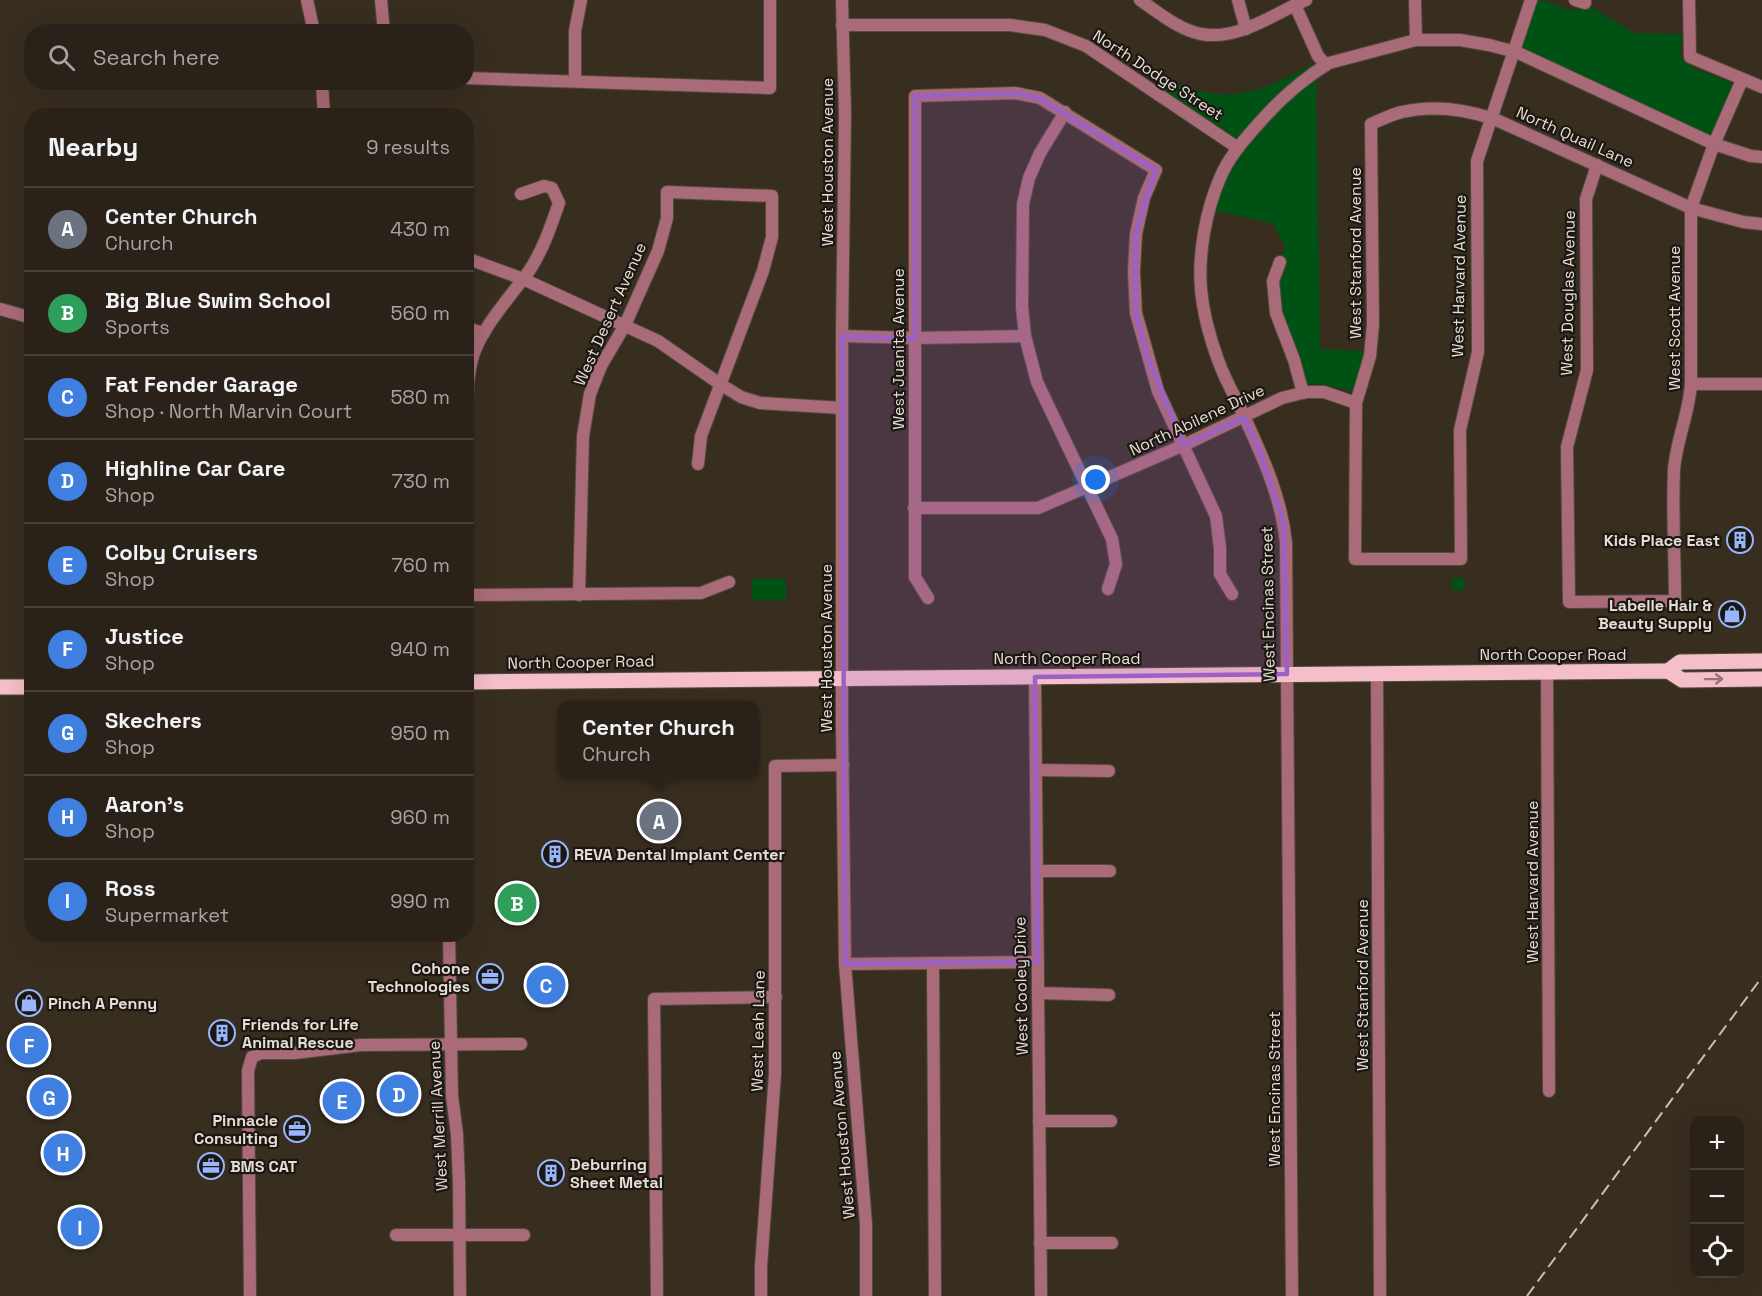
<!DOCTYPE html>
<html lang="en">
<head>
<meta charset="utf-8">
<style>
  body { margin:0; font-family:"Space Grotesk",sans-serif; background:#322a21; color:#f1f3f6 }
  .controls { position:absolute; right:18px; bottom:18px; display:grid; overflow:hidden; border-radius:12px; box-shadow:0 6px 24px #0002 }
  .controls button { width:54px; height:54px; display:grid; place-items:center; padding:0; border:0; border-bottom:2px solid #463f37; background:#2a2218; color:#f1f3f6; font:30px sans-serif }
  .you { position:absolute; left:1096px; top:480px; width:21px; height:21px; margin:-15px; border:4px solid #fff; border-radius:50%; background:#1a73e8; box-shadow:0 0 0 9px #1a73e833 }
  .badge { display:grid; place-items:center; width:39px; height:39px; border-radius:50%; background:#2563eb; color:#fff; font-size:20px; font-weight:700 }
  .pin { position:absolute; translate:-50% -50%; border:3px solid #fff; box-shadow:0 2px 6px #0006 }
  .popup { position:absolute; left:558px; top:701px; width:201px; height:78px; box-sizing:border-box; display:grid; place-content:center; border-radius:12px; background:#2a2218; filter:drop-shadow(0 2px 4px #0005); font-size:20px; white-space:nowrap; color:#a5a4a2 }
  .popup b { font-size:22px; color:#f1f3f6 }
  .popup::after { content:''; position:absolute; left:50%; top:100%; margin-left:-12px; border:12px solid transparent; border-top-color:#2a2218 }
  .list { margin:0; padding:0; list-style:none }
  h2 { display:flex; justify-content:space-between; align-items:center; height:78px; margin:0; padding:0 24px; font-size:26px }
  h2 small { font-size:20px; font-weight:400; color:#a5a4a2 }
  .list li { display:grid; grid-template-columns:39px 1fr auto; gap:18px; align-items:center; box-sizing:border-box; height:84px; padding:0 24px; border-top:2px solid #463f37 }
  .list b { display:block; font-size:22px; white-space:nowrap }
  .list p { margin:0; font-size:20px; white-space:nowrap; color:#a5a4a2 }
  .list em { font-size:20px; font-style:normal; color:#a5a4a2 }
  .icon { flex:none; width:33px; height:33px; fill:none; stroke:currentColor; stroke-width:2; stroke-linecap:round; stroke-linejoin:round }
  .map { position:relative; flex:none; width:1762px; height:1296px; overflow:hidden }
  .search { position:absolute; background:#2a2218; box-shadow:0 6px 24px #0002; left:24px; top:24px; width:450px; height:66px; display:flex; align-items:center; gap:15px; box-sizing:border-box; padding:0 21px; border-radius:24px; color:#a5a4a2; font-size:22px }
  .panel { position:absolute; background:#2a2218; box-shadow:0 6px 24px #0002; left:24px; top:108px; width:450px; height:834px; border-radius:24px }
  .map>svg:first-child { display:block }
  .green { fill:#005214 }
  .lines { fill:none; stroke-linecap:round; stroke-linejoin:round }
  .minor-casing { stroke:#544a3d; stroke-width:14 }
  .major-casing { stroke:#544a3d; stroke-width:17 }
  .minor { stroke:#aa6b78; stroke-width:12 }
  .major { stroke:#f4bfc9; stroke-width:15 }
  .rail { stroke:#c7bfb6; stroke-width:2; stroke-dasharray:12 6; stroke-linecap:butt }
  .oneway { stroke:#937376 }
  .marked { fill:#9b61c6; fill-opacity:0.2; stroke:#9b61c6; stroke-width:4.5; stroke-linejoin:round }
  .labels { text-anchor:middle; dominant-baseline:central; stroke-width:4.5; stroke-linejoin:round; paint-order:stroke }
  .street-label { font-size:16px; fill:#e5ded6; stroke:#1c1711 }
  .poi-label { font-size:16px; font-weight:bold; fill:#e5ded6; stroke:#1c1711; text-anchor:start }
</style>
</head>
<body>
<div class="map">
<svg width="1762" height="1296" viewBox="0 0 1762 1296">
  <rect width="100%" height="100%" fill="#382e20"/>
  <g class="green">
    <path d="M1540 0C1556 2 1571 18 1587 5L1634 33 1683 34C1682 40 1680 47 1680 53 1683 71 1720 74 1733 85V92L1713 134 1708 136 1525 53 1522 48V42L1536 4Z"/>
    <path d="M1318 61 1316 77 1320 349 1367 351 1354 392 1321 384H1304L1278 309 1275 277 1285 245 1273 224 1215 210 1225 179 1239 151 1153 95 1162 79C1180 86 1197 92 1216 94 1252 98 1288 78 1318 61Z"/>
    <circle cx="1458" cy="584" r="7"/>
    <rect x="752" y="579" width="34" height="21"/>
  </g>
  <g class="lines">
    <defs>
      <g id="minor">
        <polyline points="307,0 314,32"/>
        <polyline points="381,0 384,32"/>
        <polyline points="842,0 845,113 842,336 842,723 845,964 866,1224 866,1296"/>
        <path d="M1140 0C1158 12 1179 30 1201 34 1238 41 1273 14 1306 0"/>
        <polyline points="1238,0 1246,29"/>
        <polyline points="1415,0 1416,40"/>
        <path d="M1531 0 1477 161 1478 352 1460 430 1461 559H1355L1356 403 1370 356 1373 324 1371 124C1381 120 1392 114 1402 112 1432 105 1463 109 1491 118H1492L1691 208 1743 222 1762 224"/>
        <polyline points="1575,0 1585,3 1585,0"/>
        <polyline points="1689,0 1690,57 1762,87"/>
        <polyline points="1295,5 1318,56 1326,65"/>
        <polyline points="842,25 1010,25 1045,30 1086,46 1238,148"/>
        <polyline points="466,78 770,88 770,0"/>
        <polyline points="575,81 575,31 581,0"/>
        <polyline points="322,82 324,116"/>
        <polyline points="1065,112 1040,153 1029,178 1023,204 1022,307 1025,336 1037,382 1112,539 1116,564 1108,589"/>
        <path d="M1597 165 1586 199 1587 370 1567 447 1569 602 1675 601C1675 557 1672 513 1674 470 1676 441 1689 414 1691 384V208L1714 144 1742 80"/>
        <polyline points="466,258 523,279 658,341 720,384 741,397 760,403 842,408"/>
        <polyline points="1280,262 1273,281 1276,313 1294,360 1303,393"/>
        <polyline points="0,309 32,318"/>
        <polyline points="466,328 484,333"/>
        <polyline points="842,336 915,338 1025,336"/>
        <polyline points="1691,384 1762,384"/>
        <path d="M466 421C467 399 467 377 473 356 482 327 511 296 529 271 543 250 551 226 559 203L552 188 544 186 521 194"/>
        <polyline points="32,490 32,534"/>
        <polyline points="914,508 1038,508 1184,445 1282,398 1306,392 1324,392 1356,403"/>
        <polyline points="466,595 701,593 729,582"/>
        <polyline points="579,595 583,436 590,394 601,366 625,325 658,251 667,218 667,192 772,196 772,237 763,271 701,436 698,464"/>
        <polyline points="928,598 915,577 915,96 1015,93 1040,98 1156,170 1144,198 1136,234 1134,272 1136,313 1158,391 1216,516 1220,548 1220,574 1232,594"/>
        <polyline points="1547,672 1549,1091"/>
        <polyline points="1377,674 1380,1296"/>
        <polyline points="1035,677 1041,1296"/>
        <polyline points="1036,770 1109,771"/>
        <polyline points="1037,871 1110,871"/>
        <polyline points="449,934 452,1096 457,1134 459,1183 460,1296"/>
        <polyline points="845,964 1038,962"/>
        <polyline points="933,964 935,1296"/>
        <polyline points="1038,993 1109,995"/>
        <polyline points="1039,1121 1111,1121"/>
        <polyline points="396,1235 524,1235"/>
        <polyline points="1040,1243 1112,1243"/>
        <polyline points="250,1296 248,1071 252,1057 261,1053 295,1053 361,1045 521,1044"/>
        <polyline points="657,1296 654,999 776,997"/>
        <polyline points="761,1296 761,1266 775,1074 775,766 843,765"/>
        <path d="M1292 1296 1286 543C1281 492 1258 447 1237 401 1230 388 1223 374 1218 360 1210 338 1203 313 1201 289 1198 254 1206 210 1220 178 1229 156 1245 139 1260 122 1280 99 1303 79 1329 63L1416 40H1460L1489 45 1516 52 1714 144 1751 156 1762 157"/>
      </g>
      <g id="major">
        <polyline points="1668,671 1680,662 1762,661"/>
        <polyline points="466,682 1668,671 1682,680 1762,679"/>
        <polyline points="0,687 32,687"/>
      </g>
    </defs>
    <use href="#minor" class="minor-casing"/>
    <use href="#major" class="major-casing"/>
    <use href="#minor" class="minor"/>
    <use href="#major" class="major"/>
    <polyline class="rail" points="1527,1296 1762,977"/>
  </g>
  <defs><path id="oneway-shaft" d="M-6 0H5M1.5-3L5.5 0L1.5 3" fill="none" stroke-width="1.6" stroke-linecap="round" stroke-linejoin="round" transform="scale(1.5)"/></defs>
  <use class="oneway" href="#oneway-shaft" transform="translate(1714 679) rotate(-1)"/>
  <path class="marked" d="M1015 93 1040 98 1156 170 1136 234V313L1147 355 1184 445 1244 417 1259 449 1284 522 1287 674 1035 677 1038 962 845 964 842 336 915 338V96Z"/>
  <defs>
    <symbol id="building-ring" viewBox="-11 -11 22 22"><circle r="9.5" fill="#1c1711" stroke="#98b6fd" stroke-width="1.5"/><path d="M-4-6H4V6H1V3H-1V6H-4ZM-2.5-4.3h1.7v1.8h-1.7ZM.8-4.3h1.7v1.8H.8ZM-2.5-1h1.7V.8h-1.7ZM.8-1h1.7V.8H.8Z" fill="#98b6fd"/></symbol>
    <symbol id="shop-ring" viewBox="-11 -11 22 22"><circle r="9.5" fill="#1c1711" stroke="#98b6fd" stroke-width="1.5"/><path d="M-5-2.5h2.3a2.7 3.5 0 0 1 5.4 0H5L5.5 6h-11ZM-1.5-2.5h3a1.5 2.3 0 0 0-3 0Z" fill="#98b6fd"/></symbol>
    <symbol id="office-ring" viewBox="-11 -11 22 22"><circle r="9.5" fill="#1c1711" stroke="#98b6fd" stroke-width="1.5"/><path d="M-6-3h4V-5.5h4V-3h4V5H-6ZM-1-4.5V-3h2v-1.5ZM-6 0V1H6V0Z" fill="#98b6fd"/></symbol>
  </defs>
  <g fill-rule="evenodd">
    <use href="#building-ring" x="1725" y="525" width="30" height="30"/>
    <use href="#shop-ring" x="1717" y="599" width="30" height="30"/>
    <use href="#building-ring" x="540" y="839" width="30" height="30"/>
    <use href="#office-ring" x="475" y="962" width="30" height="30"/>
    <use href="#shop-ring" x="14" y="988" width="30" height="30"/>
    <use href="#building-ring" x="207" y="1018" width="30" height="30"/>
    <use href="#office-ring" x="282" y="1114" width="30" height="30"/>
    <use href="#office-ring" x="196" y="1151" width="30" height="30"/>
    <use href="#building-ring" x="536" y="1158" width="30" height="30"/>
  </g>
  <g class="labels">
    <g class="street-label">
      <text transform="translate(1158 75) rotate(33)">North Dodge Street</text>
      <text transform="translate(1575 137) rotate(24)">North Quail Lane</text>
      <text transform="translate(827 162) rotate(-90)">West Houston Avenue</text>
      <text transform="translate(1355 253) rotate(-90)">West Stanford Avenue</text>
      <text transform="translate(1459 276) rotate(-89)">West Harvard Avenue</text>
      <text transform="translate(1568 293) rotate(-89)">West Douglas Avenue</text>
      <text transform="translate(610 314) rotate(-66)">West Desert Avenue</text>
      <text transform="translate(1674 318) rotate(-90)">West Scott Avenue</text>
      <text transform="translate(898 349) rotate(-90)">West Juanita Avenue</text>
      <text transform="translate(1197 420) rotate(-25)">North Abilene Drive</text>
      <text transform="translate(1268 604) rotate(-91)">West Encinas Street</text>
      <text transform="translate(826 648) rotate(-90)">West Houston Avenue</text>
      <text x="1553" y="654">North Cooper Road</text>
      <text x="1067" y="658">North Cooper Road</text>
      <text transform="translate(581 662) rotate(-1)">North Cooper Road</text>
      <text transform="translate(1532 882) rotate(-90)">West Harvard Avenue</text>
      <text transform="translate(1362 985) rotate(-90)">West Stanford Avenue</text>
      <text transform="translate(1021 986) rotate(-91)">West Cooley Drive</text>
      <text transform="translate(758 1031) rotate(-89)">West Leah Lane</text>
      <text transform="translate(1274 1089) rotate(-90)">West Encinas Street</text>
      <text transform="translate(438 1116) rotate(-93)">West Merrill Avenue</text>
      <text transform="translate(842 1135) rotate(-95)">West Houston Avenue</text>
    </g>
    <g class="poi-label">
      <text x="1720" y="540" text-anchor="end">Kids Place East</text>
      <text x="1712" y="605" text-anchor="end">Labelle Hair &amp;<tspan x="1712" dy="18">Beauty Supply</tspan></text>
      <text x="574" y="854">REVA Dental Implant Center</text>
      <text x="470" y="968" text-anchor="end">Cohone<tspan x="470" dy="18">Technologies</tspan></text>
      <text x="48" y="1003">Pinch A Penny</text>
      <text x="242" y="1024">Friends for Life<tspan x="242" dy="18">Animal Rescue</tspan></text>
      <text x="278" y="1120" text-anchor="end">Pinnacle<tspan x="278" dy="18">Consulting</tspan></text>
      <text x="570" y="1164">Deburring<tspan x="570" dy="18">Sheet Metal</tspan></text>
      <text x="230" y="1166">BMS CAT</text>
    </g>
  </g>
</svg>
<div class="controls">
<button>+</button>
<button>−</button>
<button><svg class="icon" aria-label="locate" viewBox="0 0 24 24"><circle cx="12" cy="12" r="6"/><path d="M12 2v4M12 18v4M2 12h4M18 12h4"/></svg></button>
</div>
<div class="you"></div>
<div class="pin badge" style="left:659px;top:821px;background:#6b7280">A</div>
<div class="popup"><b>Center Church</b>Church</div>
<div class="pin badge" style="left:517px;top:903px;background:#2e9e5b">B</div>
<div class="pin badge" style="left:546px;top:985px;background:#3f7fe0">C</div>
<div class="pin badge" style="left:399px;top:1094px;background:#3f7fe0">D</div>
<div class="pin badge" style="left:342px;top:1101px;background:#3f7fe0">E</div>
<div class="pin badge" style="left:29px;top:1045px;background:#3f7fe0">F</div>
<div class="pin badge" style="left:49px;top:1097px;background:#3f7fe0">G</div>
<div class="pin badge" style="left:63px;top:1153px;background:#3f7fe0">H</div>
<div class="pin badge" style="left:80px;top:1227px;background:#3f7fe0">I</div>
<div class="search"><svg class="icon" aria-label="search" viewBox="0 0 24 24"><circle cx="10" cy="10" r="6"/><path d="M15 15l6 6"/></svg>Search here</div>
<section class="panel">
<h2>Nearby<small>9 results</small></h2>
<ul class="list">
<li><span class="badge" style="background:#6b7280">A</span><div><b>Center Church</b><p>Church</p></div><em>430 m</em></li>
<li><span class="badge" style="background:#2e9e5b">B</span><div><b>Big Blue Swim School</b><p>Sports</p></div><em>560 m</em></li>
<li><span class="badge" style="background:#3f7fe0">C</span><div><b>Fat Fender Garage</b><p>Shop · North Marvin Court</p></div><em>580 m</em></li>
<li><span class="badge" style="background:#3f7fe0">D</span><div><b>Highline Car Care</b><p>Shop</p></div><em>730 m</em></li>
<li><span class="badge" style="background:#3f7fe0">E</span><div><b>Colby Cruisers</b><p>Shop</p></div><em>760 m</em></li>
<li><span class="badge" style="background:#3f7fe0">F</span><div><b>Justice</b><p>Shop</p></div><em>940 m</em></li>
<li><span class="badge" style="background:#3f7fe0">G</span><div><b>Skechers</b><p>Shop</p></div><em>950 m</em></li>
<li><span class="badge" style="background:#3f7fe0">H</span><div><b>Aaron's</b><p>Shop</p></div><em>960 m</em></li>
<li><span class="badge" style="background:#3f7fe0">I</span><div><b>Ross</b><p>Supermarket</p></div><em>990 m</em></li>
</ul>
</section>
</div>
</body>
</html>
